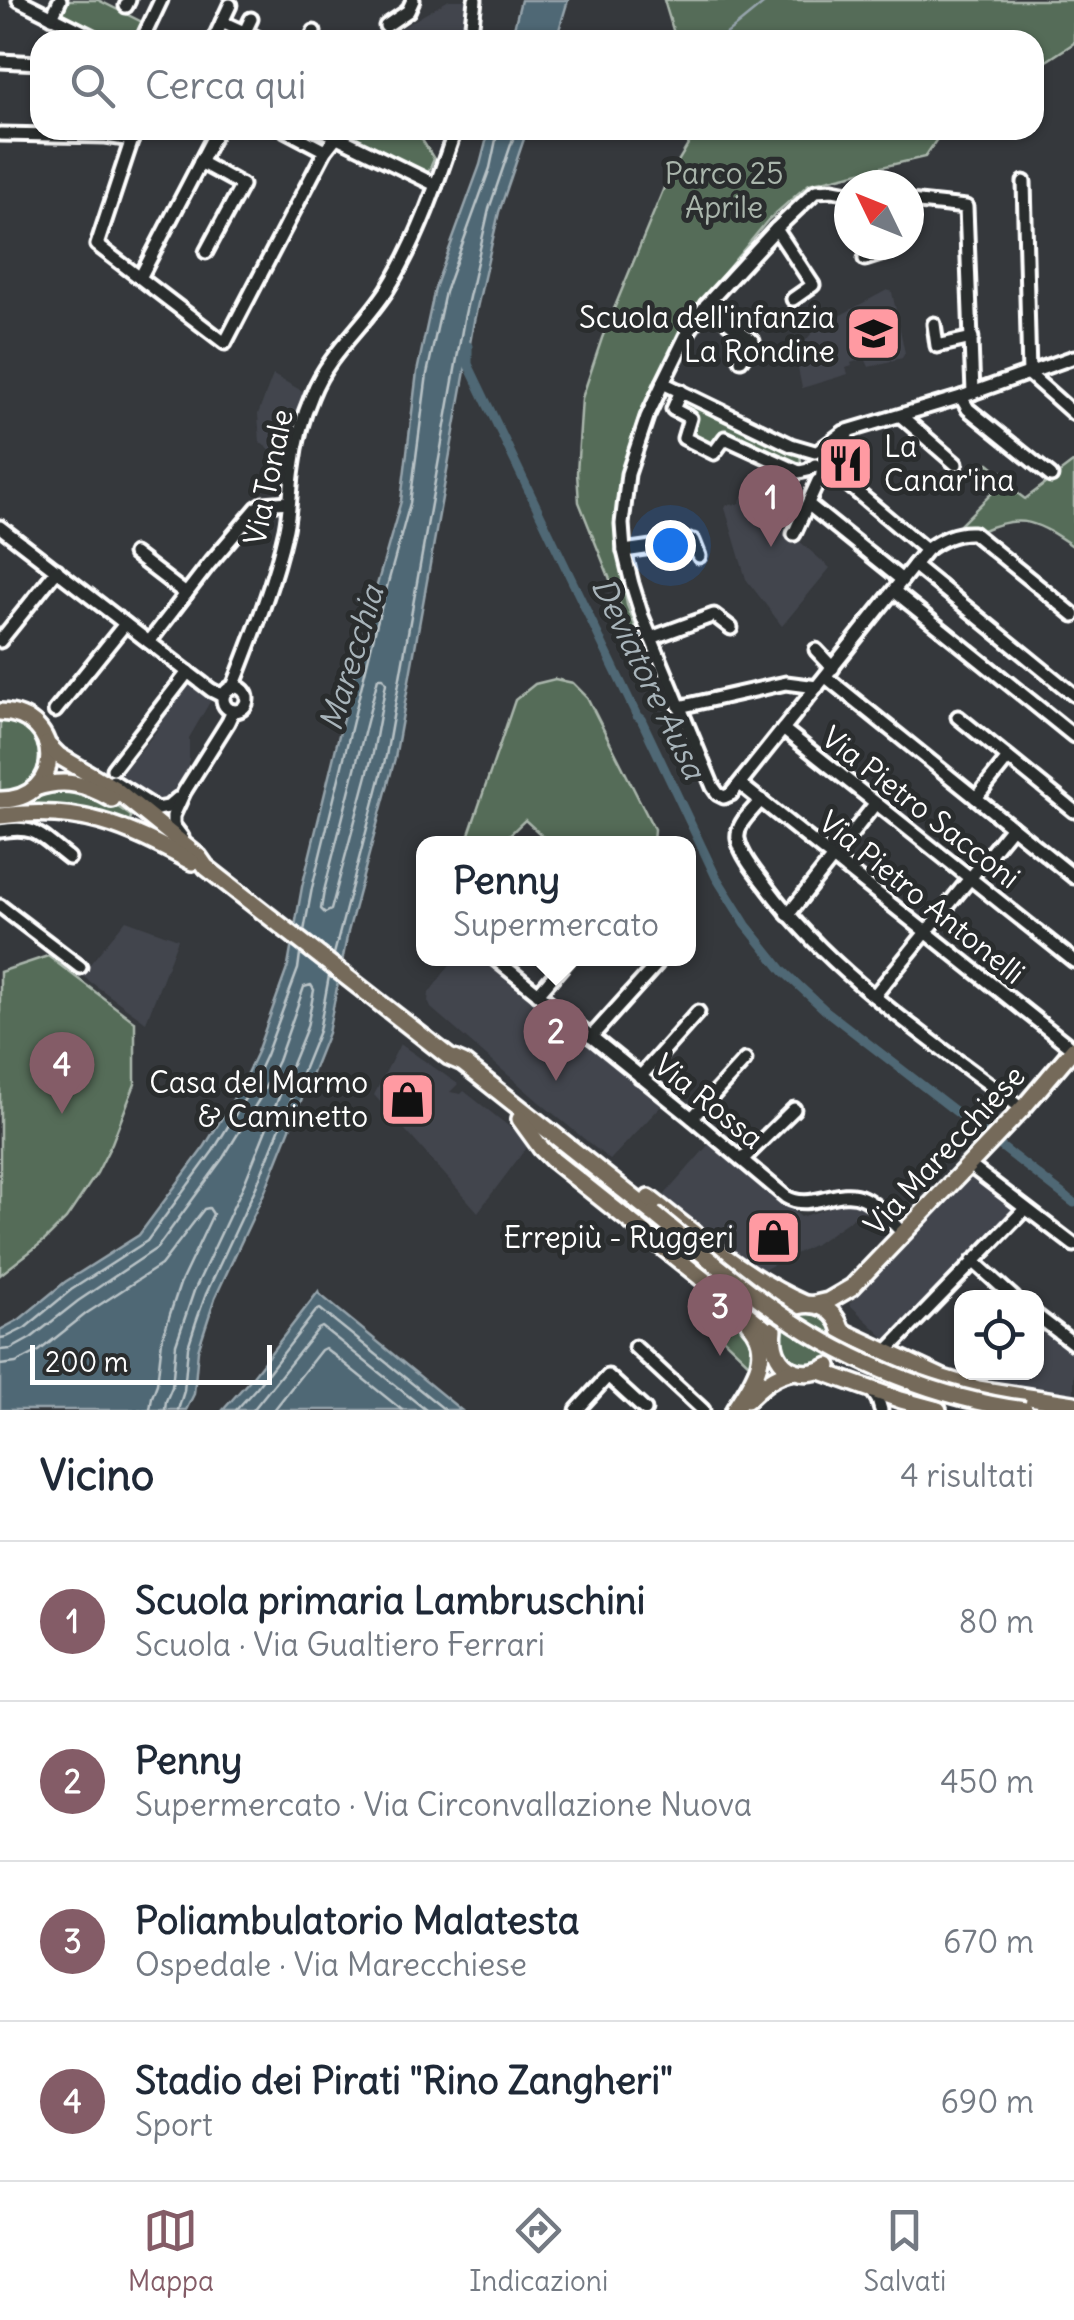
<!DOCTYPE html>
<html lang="it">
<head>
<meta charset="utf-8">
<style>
  body { margin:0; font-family:Delius,sans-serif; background:#f2f2f3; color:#1f2937 }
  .controls { position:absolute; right:30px; bottom:30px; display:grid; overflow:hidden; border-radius:20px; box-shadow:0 2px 8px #0004 }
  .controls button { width:90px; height:90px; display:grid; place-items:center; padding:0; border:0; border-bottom:2px solid #e0e1e3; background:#fff; color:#1f2937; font:50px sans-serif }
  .compass { position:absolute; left:834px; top:170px; width:90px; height:90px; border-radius:50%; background:#fff; box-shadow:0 2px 8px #0004; rotate:313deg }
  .scale { position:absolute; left:30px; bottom:25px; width:242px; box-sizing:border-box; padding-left:10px; border:5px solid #fff; border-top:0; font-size:28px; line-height:35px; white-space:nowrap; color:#fff; -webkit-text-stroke:8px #2a2d2e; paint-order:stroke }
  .you { position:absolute; left:670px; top:545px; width:35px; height:35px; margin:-25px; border:8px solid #fff; border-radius:50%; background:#1a73e8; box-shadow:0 0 0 15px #1a73e833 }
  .badge { display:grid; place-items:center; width:65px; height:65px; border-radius:50%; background:#845c67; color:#fff; font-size:32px; font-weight:700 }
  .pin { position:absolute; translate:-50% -82px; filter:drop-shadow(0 2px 5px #0008) }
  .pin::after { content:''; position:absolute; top:52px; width:35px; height:30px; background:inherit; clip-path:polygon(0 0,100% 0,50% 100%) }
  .popup { position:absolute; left:416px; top:836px; width:280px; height:130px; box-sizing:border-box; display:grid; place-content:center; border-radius:20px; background:#fff; filter:drop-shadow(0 2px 8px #0005); font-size:32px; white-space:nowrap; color:#747a83 }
  .popup b { font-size:38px; color:#1f2937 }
  .popup::after { content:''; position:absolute; left:50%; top:100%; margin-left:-20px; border:20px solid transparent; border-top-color:#fff }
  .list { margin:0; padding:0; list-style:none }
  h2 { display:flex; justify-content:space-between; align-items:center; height:130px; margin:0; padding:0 40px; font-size:42px }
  h2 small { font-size:32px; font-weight:400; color:#747a83 }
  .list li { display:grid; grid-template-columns:65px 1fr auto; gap:30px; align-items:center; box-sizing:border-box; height:160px; padding:0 40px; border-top:2px solid #e0e1e3 }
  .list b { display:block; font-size:38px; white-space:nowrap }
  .list p { margin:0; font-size:32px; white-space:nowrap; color:#747a83 }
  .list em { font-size:32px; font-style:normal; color:#747a83 }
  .icon { flex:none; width:55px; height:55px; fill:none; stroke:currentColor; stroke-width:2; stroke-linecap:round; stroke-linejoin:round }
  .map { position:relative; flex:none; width:1074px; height:1410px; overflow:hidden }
  .search { position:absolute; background:#fff; box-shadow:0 2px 8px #0004; left:30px; right:30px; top:30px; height:110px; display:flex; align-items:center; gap:25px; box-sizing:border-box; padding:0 35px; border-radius:30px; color:#747a83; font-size:38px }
  .sheet { height:770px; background:#fff }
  nav { display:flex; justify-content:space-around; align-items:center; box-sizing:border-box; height:140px; border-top:2px solid #e0e1e3; background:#fff; font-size:28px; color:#747a83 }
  nav a { display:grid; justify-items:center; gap:5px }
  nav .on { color:#845c67 }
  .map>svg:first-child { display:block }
  .built { fill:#42454d }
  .green { fill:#556c58; stroke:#aab6ac; stroke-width:2.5 }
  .water { fill:#506874; stroke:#96a4ac; stroke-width:2.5 }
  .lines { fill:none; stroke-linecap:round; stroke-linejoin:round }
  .shore { stroke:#b9c3c7; stroke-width:2.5 }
  .stream { stroke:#96a4ac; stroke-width:2.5 }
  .canal { stroke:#506874; stroke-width:9 }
  .minor-casing { stroke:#fff; stroke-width:19 }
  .major-casing { stroke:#fff; stroke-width:22 }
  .minor { stroke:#2a2d2e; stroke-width:11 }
  .major { stroke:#746a5a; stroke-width:15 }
  .major-bridge-casing { stroke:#fff; stroke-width:22; stroke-linecap:butt }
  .major-bridge { stroke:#746a5a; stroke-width:15 }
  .labels { text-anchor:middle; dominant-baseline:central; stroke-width:10; stroke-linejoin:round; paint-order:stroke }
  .park-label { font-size:30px; fill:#aab6ac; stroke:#2a2d2e }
  .poi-label { font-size:30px; fill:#fff; stroke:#2a2d2e; text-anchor:end }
  .street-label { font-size:30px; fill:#fff; stroke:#2a2d2e }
  .water-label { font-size:32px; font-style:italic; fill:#a8b4ba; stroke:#2a2d2e }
</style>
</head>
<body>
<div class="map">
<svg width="1074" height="1410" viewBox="0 0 1074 1410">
  <rect width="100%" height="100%" fill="#35383c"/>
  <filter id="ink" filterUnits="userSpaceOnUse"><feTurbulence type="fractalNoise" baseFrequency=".01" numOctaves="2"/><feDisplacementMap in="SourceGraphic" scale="20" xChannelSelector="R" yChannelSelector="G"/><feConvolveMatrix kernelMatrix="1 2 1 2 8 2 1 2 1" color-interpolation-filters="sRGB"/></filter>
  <g filter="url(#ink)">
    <g class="built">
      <polygon points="449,0 468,0 462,40 381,40"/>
      <polygon points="887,290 892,292 905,353 902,358 869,367 865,358 851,363 852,366 846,368 848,374 802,388 795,354 815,329"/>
      <polygon points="273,375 304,392 283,455 278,456 260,442 258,414"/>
      <polygon points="744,492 788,512 782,526 830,568 782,626 746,579 725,508 727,505 739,504"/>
      <polygon points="188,682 211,700 189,738 189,770 169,800 162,804 157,803 119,777 159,728 157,725"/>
      <polygon points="126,920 178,939 146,1022 81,975"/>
      <polygon points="454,959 482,959 663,1104 610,1160 538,1101 431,1008 428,1001 429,993"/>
      <polygon points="400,1044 458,1084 450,1092 461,1094 464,1091 530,1143 478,1212 374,1095"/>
      <polygon points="710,1143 801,1217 844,1203 858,1204 866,1209 817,1243 761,1271 709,1239 660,1200"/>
      <polygon points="973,1172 1017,1207 1012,1213 1013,1215 1001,1224 887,1340 849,1304"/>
      <polygon points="1037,1322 1074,1350 1074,1400 993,1387 997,1373 1036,1372"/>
    </g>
    <g class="green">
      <polygon points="65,0 98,0 144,23 135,40 113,40 59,13"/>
      <polygon points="664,0 1074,0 1074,43 1034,69 1034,40 676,40"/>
      <polygon points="339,130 416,130 434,159 428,173"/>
      <polygon points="697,130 943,130 925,157 809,184 768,220 702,300 682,329 640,413 621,472 616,524 620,563 627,605 637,630 631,632 579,502 577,473 582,398 602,338 668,178"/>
      <polygon points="687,400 692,400 800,454 801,461 794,465 724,434 714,447 689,434 683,404"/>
      <path d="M1074 462V547C1039 523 1022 512 981 531L968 526 958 527 993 492 977 478 989 463 1000 472 1010 471 1012 489 1025 499Z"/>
      <polygon points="555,679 573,683 587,697 654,829 653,843 550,843 525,820 501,843 466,843 515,700 535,684"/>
      <path d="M0 721C54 723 52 791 0 791Z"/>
      <polygon points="63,785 115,805 131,816 130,822 0,811 0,805"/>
      <polygon points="48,956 135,1022 135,1084 112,1143 97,1173 66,1219 45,1240 0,1275 0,972"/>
      <path d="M724 1307C750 1329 756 1330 752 1366L704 1320Z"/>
      <circle cx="808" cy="1339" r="28"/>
    </g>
    <g class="water">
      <polygon points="521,0 568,0 556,40 511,40"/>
      <polygon points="489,130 527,130 499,212 474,321 395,758 348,932 328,1033 265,1191 215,1298 198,1350 194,1394 186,1410 0,1410 0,1330 20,1319 65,1282 139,1235 205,1146 240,1088 257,1052 288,966 302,887 367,620 401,501 417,372 435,288 480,165"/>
      <polygon points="318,1292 318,1293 461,1410 223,1410 249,1381"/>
    </g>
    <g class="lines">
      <g class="shore">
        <polygon points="378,678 383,678 386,683 373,753 331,910 325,913 321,909 324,891"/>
        <polyline points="304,931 312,888 377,623 410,503 427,374 445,292 490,168 498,130"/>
        <polyline points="334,954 386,756 464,319 489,209 516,130"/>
        <polyline points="0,1338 7,1337 25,1328 71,1290 147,1241 213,1151 249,1092 266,1055 298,969 300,954"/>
        <polyline points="0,1350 11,1349 31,1338 78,1301 157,1248 223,1158 260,1098 278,1061 304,987 311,985 314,990 307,1027 245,1182 194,1291 176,1344 172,1387 166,1401 165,1410"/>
        <polyline points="0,1365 16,1363 39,1351 87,1313 161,1265 204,1209 209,1208 213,1214 180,1284 170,1314 162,1340 157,1384 152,1397 150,1410"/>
        <polyline points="178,1410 184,1391 188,1347 196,1322 206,1294 256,1187 319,1031 329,976"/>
        <polyline points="236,1410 257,1387 316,1311 320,1309 445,1410"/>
        <polyline points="253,1410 318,1329 322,1327 426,1410"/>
        <polyline points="274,1410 321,1350 325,1348 402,1410"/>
      </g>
      <polyline class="stream" points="719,40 768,0"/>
      <polyline class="canal" points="468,346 468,364 637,716 641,719 716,877 746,925 783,971 825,1010 1074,1203"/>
      <defs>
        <g id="minor">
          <polyline points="19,0 99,40"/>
          <polyline points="126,6 129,0"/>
          <polyline points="52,17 60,0"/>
          <polyline points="222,22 257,38"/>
          <polyline points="386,26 408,11 413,0"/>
          <polyline points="215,37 230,5"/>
          <polyline points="142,40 161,0"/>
          <polyline points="241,40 251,19"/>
          <polyline points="311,40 314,32"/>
          <polyline points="470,40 475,0"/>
          <polyline points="0,61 40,63"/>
          <polyline points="135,130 97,245 225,343 325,151 336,137"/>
          <polyline points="285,130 325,151"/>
          <polyline points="323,130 436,185"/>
          <polyline points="0,134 106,136 132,140"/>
          <polyline points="200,162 242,185 206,252"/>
          <polyline points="1024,182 1029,374 1074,414"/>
          <path d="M849 193 833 190 816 191 776 229 706 305 687 334 663 383 647 417 628 474 622 524 624 551 632 584 642 616 713 787 718 794 724 797 731 794 926 550C939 540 956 532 973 533L1074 615"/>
          <polyline points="909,201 966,207 973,393"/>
          <polyline points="776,229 813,285 793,299"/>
          <polyline points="865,259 887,252 886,245"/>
          <polyline points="141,276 217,130"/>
          <polyline points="706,305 753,341 741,360"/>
          <polyline points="934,324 937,346 972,338"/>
          <polyline points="663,383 791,445 815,452"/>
          <polyline points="681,391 673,409 690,418 684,438 714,453 725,438 799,472 808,470 815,465"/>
          <polyline points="961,397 968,409 1051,476"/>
          <polyline points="901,416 956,464"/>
          <polyline points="820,450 844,432 961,397 1074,357"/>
          <polyline points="826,466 926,550"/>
          <polyline points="809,505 902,580"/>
          <polyline points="0,527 211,690 223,696"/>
          <polyline points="794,534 818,481 821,480 823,467 828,464 829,455 847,435"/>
          <polyline points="624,551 693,541 699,556"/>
          <polyline points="134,554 186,594"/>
          <polyline points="914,565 1074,695"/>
          <polyline points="894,591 1074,736"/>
          <polyline points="651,638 714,615 731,628"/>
          <polyline points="0,641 57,570"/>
          <polyline points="149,642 209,564 257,508 263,504 289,502"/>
          <polyline points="816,650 833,668"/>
          <polyline points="826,677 1074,877"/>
          <path d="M233 687C253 636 274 583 286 529 290 509 290 488 293 468 296 443 302 418 312 395 328 354 363 327 387 290 417 242 437 184 455 130"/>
          <circle cx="235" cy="699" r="12"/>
          <polyline points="679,707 786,683 817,687"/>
          <polyline points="55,711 125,624"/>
          <polyline points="958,717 1074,811"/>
          <polyline points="783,729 1074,961"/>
          <polyline points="113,769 188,672"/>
          <polyline points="113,781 157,809 168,807 177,799"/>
          <polyline points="740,784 1073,1049"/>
          <polyline points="976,798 1008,758"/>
          <path d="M761 800C752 812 736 823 738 839 741 855 756 873 766 886 834 977 932 1040 1022 1109"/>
          <path d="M0 831C37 824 41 837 69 858"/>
          <polyline points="182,837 173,825 173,816 184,792 228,722 233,711"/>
          <polyline points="0,906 80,967"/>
          <polyline points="788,915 875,804"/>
          <path d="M494 958 692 1118 786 1197C811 1212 838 1186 863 1198 878 1205 892 1223 904 1234"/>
          <polyline points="538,994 569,958"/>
          <polyline points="874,996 1012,827"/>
          <polyline points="591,1037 657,964"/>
          <polyline points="640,1077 698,1012"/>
          <polyline points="692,1118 745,1060"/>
          <polyline points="742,1160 794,1109"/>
          <polyline points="969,1165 1074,1245"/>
          <polyline points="973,1261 1014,1298"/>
          <polyline points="1036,1315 1074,1344"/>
          <polyline points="635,1347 703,1410"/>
          <polyline points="886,1352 1025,1209"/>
          <polyline points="871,1389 878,1400 881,1410"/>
          <polyline points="577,1410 608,1376 645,1410"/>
        </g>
        <g id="major">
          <path d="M0 712C66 714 64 801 0 800"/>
          <polyline points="47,744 59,756 115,789 199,857 206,867 449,1057 463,1063 654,1214"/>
          <path d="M35 788C65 778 86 784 112 799"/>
          <path d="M0 816C81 806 123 825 192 862"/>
          <polyline points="520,1119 541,1148 553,1160 773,1335"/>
          <path d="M649 1198C697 1235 749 1280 805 1304"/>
          <polyline points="815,1304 828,1301 852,1287 1022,1109 1074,1048"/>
          <path d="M789 1309C816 1297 840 1310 843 1339"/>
          <path d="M774 1329C769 1364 798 1384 829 1366"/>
          <polyline points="842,1331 943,1378 978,1389 1074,1404"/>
          <polyline points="820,1371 901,1400 938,1410"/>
          <path d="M747 1400C761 1386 774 1374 794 1371"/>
          <path d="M734 1410C751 1384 776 1351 749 1323"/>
        </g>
      </defs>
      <use href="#minor" class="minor-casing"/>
      <use href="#major" class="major-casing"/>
      <use href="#minor" class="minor"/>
      <use href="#major" class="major"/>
      <defs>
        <path id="major-bridge" d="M654 1214C696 1248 737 1284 782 1315 854 1364 938 1398 1025 1410"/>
      </defs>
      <use href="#major-bridge" class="major-bridge-casing"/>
      <use href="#major-bridge" class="major-bridge"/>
    </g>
  </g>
  <defs>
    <symbol id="school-square" viewBox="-11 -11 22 22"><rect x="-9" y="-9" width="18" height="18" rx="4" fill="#ff9aa2" stroke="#2a2d2e"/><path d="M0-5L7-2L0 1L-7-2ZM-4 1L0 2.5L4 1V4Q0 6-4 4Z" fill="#111"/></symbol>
    <symbol id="restaurant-square" viewBox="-11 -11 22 22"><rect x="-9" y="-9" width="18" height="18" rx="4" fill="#ff9aa2" stroke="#2a2d2e"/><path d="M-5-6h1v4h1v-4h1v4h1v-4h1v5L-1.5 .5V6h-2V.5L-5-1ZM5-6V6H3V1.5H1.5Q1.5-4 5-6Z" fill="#111"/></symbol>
    <symbol id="shop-square" viewBox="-11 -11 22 22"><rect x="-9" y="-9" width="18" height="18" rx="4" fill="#ff9aa2" stroke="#2a2d2e"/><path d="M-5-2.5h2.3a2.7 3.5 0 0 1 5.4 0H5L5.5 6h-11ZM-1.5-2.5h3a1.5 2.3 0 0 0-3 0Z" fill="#111"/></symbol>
  </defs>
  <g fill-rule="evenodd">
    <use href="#school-square" x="842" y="302" width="63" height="63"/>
    <use href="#restaurant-square" x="814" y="432" width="63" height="63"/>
    <use href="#shop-square" x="376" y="1068" width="63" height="63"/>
    <use href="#shop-square" x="742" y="1206" width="63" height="63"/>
  </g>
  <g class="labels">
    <g class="park-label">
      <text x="724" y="173">Parco 25<tspan x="724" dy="34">Aprile</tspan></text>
    </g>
    <g class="poi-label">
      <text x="835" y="317">Scuola dell'infanzia<tspan x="835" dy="34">La Rondine</tspan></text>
      <text x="884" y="446" text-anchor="start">La<tspan x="884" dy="34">Canar'ina</tspan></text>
      <text x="368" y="1082">Casa del Marmo<tspan x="368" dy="34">&amp; Caminetto</tspan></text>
      <text x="734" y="1237">Errepiù - Ruggeri</text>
    </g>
    <g class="street-label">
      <text transform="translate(268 477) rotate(-78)">Via Tonale</text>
      <text transform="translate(921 807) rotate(38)">Via Pietro Sacconi</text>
      <text transform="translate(922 897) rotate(39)">Via Pietro Antonelli</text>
      <text transform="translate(709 1101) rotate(39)">Via Rossa</text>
      <text transform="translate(944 1150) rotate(-47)">Via Marecchiese</text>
    </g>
    <g class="water-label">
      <text transform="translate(351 658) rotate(-73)">Marecchia</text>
      <text transform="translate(649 678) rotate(64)">Deviatore Ausa</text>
    </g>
  </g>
</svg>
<div class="controls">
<button><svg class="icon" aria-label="locate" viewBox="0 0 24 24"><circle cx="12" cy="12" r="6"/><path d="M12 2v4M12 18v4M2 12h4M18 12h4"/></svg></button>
</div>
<svg class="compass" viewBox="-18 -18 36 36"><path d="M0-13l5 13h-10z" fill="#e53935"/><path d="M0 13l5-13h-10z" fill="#747a83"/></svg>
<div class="scale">200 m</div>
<div class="you"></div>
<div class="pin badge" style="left:771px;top:547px">1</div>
<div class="pin badge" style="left:556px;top:1081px">2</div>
<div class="popup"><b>Penny</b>Supermercato</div>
<div class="pin badge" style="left:720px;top:1356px">3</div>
<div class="pin badge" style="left:62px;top:1114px">4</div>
<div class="search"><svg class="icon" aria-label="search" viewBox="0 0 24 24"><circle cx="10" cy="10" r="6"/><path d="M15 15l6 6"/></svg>Cerca qui</div>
</div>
<section class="sheet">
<h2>Vicino<small>4 risultati</small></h2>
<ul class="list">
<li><span class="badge">1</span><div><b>Scuola primaria Lambruschini</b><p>Scuola · Via Gualtiero Ferrari</p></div><em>80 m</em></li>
<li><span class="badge">2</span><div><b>Penny</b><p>Supermercato · Via Circonvallazione Nuova</p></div><em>450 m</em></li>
<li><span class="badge">3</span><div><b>Poliambulatorio Malatesta</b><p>Ospedale · Via Marecchiese</p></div><em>670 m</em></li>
<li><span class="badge">4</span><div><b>Stadio dei Pirati &quot;Rino Zangheri&quot;</b><p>Sport</p></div><em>690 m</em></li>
</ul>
</section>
<nav>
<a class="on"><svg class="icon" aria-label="map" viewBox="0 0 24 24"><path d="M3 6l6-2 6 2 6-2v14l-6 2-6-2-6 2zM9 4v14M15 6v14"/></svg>Mappa</a>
<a><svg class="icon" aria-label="directions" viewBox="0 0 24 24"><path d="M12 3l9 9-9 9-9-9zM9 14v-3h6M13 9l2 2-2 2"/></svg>Indicazioni</a>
<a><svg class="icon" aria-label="saved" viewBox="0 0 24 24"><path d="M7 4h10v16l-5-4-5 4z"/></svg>Salvati</a>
</nav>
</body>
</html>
